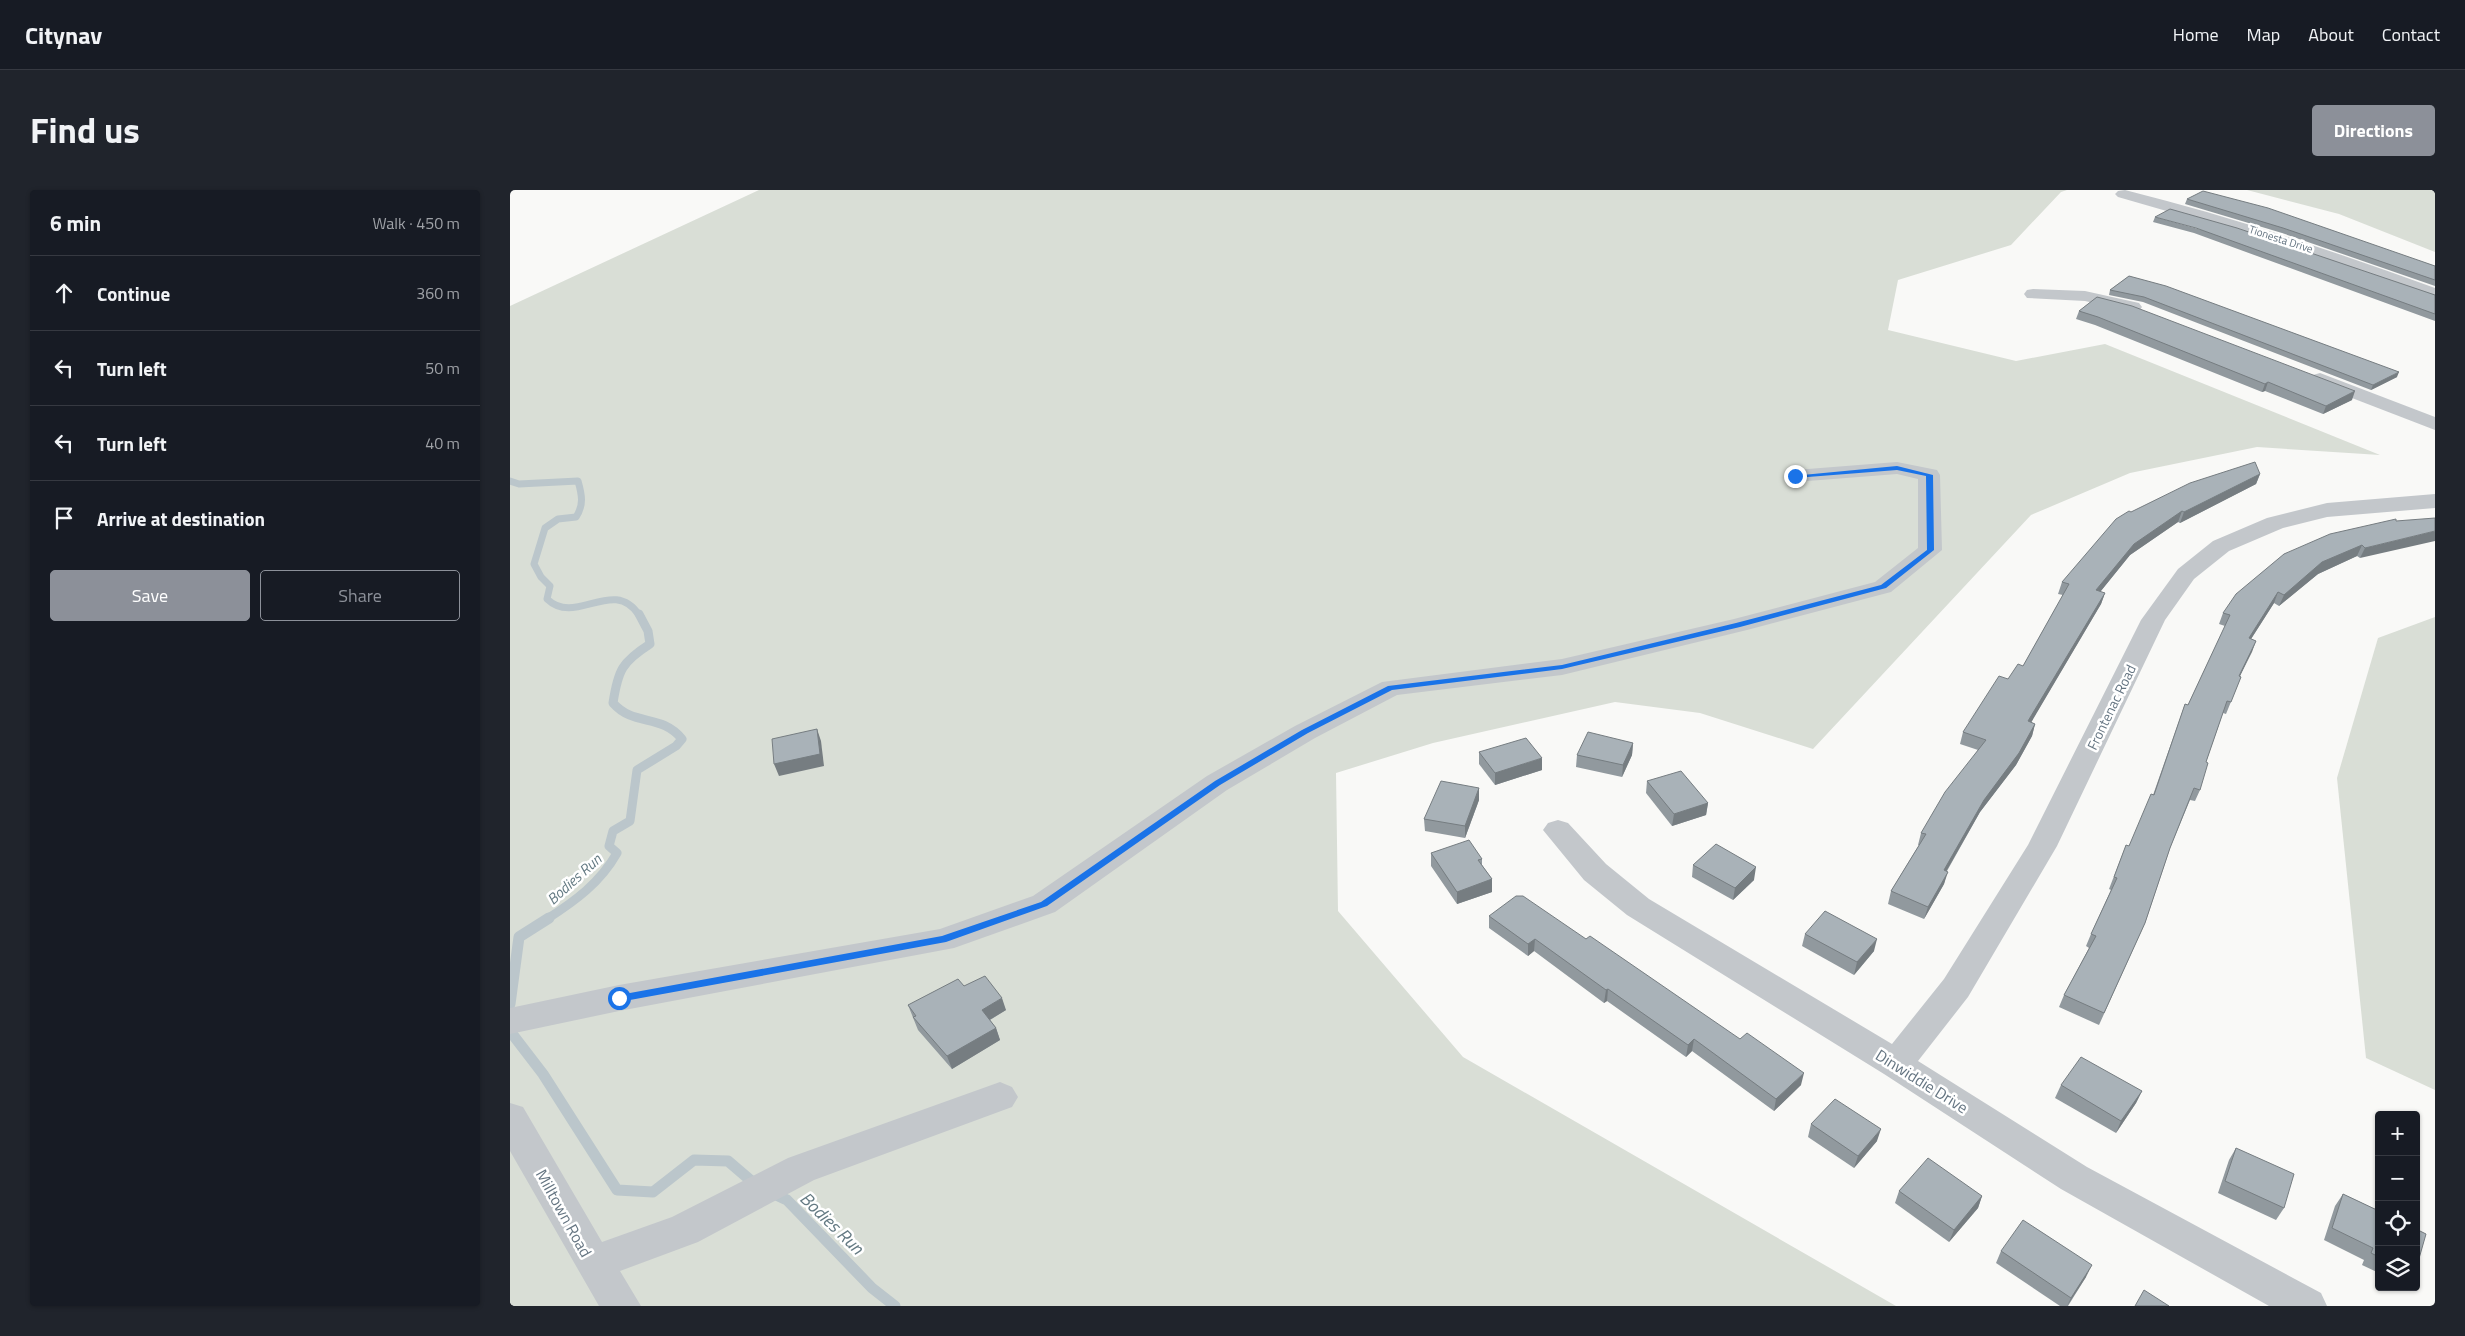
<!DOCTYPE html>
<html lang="en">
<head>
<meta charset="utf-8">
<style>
  body { margin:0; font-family:"Titillium Web",sans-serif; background:#20242c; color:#f1f3f6 }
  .controls { position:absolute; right:15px; bottom:15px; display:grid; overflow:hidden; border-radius:5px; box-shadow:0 1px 4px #0004 }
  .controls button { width:45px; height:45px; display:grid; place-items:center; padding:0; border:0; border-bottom:1px solid #363941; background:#171b24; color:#f1f3f6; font:25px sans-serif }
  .stop { position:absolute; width:15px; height:15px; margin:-11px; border:4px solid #1a73e8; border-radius:50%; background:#fff }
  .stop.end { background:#1a73e8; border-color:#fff; box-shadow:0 1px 5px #0008 }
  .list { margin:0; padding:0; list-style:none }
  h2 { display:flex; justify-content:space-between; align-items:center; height:65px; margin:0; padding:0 20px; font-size:21px }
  h2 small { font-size:16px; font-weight:400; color:#9ea1a6 }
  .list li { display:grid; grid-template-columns:32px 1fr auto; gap:15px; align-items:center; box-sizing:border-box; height:75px; padding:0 20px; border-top:1px solid #363941 }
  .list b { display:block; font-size:19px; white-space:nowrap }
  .list em { font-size:16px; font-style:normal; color:#9ea1a6 }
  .actions { display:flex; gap:10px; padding:15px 20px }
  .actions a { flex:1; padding:11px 0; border:1px solid #8c9099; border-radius:5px; text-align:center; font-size:18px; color:#8c9099 }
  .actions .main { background:#8c9099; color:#fff }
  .icon { flex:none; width:28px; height:28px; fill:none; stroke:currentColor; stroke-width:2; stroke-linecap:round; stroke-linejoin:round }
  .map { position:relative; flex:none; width:1925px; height:1116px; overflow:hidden; border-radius:5px }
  header { display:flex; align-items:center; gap:30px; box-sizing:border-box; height:70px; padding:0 25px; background:#171b24; border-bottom:1px solid #363941 }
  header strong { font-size:24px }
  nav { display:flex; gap:28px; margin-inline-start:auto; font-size:18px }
  .intro { display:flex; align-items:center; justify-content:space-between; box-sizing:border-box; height:120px; padding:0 30px }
  h1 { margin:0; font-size:35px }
  .button { padding:12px 22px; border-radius:5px; background:#8c9099; color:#fff; font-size:18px; font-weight:700 }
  main { display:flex; gap:30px; padding:0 30px }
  aside { flex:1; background:#171b24; border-radius:5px; box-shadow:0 1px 4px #0004 }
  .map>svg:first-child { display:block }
  .green { fill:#d9ded6 }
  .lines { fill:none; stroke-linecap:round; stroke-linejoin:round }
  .stream-far2 { stroke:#bbc6cb; stroke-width:7 }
  .stream-far1 { stroke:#bbc6cb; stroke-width:9 }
  .stream { stroke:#bbc6cb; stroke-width:11 }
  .minor { fill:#c3c7cb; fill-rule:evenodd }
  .wall { fill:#91999e }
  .shaded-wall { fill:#767d81 }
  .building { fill:#a9b2b8; stroke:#767d81 }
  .route { fill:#1a73e8 }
  .labels { text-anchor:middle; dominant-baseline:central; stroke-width:5; stroke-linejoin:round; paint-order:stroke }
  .far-street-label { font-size:11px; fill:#657582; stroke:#fff }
  .street-label { font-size:14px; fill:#657582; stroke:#fff }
  .water-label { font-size:15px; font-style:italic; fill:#647a83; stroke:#fff }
  .near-street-label { font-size:16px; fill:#657582; stroke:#fff }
  .near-water-label { font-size:18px; font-style:italic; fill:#647a83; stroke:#fff }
</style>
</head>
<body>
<header>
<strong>Citynav</strong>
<nav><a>Home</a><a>Map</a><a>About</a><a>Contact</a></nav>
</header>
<div class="intro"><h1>Find us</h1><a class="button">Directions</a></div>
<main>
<aside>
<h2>6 min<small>Walk · 450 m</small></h2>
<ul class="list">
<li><svg class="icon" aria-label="ahead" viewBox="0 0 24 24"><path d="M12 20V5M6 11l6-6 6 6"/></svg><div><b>Continue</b></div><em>360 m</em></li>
<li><svg class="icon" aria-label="left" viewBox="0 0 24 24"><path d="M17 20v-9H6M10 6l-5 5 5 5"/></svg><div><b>Turn left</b></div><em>50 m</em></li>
<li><svg class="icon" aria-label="left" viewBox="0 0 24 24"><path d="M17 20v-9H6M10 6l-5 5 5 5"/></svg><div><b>Turn left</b></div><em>40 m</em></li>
<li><svg class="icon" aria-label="arrive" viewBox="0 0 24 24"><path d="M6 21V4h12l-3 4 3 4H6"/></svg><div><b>Arrive at destination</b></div></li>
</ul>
<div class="actions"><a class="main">Save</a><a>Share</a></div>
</aside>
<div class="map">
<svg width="1925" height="1116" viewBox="0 0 1925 1116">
  <rect width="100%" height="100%" fill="#f9f9f7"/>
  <g class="green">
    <polygon points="249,0 1557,0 1551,2 1501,55 1388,90 1378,140 1506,171 1595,154 1870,265 1747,257 1620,283 1521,325 1303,559 1190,523 1105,512 923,553 826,583 828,721 953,867 1386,1116 0,1116 0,116"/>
    <polygon points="1737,0 1925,0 1925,62 1829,24"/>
    <polygon points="1925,427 1925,900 1856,868 1827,588 1868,448"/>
  </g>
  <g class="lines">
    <path class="stream-far2" d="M0 291 9 294 68 291C72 305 74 315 66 327L48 329 35 338 24 374 31 387 40 396 37 409C66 437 103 386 129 425"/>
    <path class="stream-far1" d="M37 729C65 711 90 693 107 663L99 656 103 641 120 631 127 580 166 556 172 549C151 523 124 537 103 513 108 480 112 472 140 454L138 441 129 424"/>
    <g class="stream">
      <polyline points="0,814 9,747 39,728"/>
      <polyline points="0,841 33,884 107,1000 143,1002 184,970 218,971 246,995"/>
      <polyline points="262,1003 277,1010 362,1098 385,1116"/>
    </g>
    <g class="minor">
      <path d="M1615 0C1720 26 1823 61 1925 98V109L1726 41 1608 7 1605 4 1608 1Z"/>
      <polygon points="1523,99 1575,101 1629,113 1632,117 1629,121 1623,122 1575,111 1517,108 1514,104 1517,100"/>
      <polygon points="1810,183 1925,227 1925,240 1803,193 1800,189 1803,185"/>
      <polygon points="1387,272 1427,280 1430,285 1432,360 1381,402 1237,440 1052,485 887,505 805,548 717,600 545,722 444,758 109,821 0,844 0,818 109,795 430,739 523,706 697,586 785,536 872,492 1052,469 1224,429 1365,392 1408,358 1408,289 1387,284 1285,292 1277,291 1274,286 1277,281 1285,280"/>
      <polygon points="1925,304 1925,318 1817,327 1773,338 1719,361 1684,389 1655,430 1547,656 1458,807 1408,871 1577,977 1811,1103 1817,1116 1759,1116 1551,999 1374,884 1117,725 1074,690 1033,640 1038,633 1048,630 1058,633 1096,674 1139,709 1382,854 1434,789 1518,655 1631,430 1668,379 1703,351 1757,328 1817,313"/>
      <polygon points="490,892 502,897 508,907 502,917 304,990 188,1052 110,1081 131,1116 89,1116 0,961 0,913 13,917 92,1052 162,1027 278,968"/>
    </g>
  </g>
  <g class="wall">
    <polygon points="1677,9 1925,76 1925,96 1772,43 1675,14"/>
    <polygon points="1645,27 1925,105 1925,131 1684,43 1643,32"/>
    <polygon points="1619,86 1887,187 1861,200 1633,112 1599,105 1600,100"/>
    <polygon points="1587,107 1842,210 1813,224 1755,201 1752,202 1585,135 1566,129 1569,121"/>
    <polygon points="1750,284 1746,294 1670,333 1668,332 1620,365 1590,402 1595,403 1591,414 1521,532 1525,534 1522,546 1506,575 1470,622 1437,681 1434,694 1414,729 1378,714 1381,701 1409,655 1408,655 1411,643 1468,560 1450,554 1453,542 1498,489 1513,476 1553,405 1548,404 1552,392 1621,322"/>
    <polygon points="1886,329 1850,368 1847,366 1808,384 1769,416 1764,413 1741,449 1746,451 1730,486 1731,487 1716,524 1713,523 1696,572 1690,600 1685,611 1680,610 1660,658 1635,733 1589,835 1549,817 1554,805 1579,758 1576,756 1581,744 1601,700 1599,699 1616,655 1619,656 1643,605 1675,514 1678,515 1715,436 1709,434 1713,423"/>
    <polygon points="1123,553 1122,565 1112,587 1066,577 1067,565"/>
    <polygon points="969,562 1032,580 985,595 969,574"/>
    <polygon points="1137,591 1198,613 1196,625 1162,636 1136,603"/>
    <polygon points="969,598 969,610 955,648 915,641 914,629"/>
    <polygon points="921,663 972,669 972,675 982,689 982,702 947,714 921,676"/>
    <polygon points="1183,675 1244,690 1223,710 1182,687"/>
    <polygon points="979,726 1076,749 1291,895 1264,921 1182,861 1176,867 1097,811 1094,813 1024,761 1018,766 979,738"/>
    <polygon points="1295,744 1364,761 1344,785 1292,756"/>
    <polygon points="454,796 496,820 480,830 486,838 490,850 442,879 408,840 398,815"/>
    <polygon points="1551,895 1632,901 1626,913 1606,943 1545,908"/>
    <polygon points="1301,934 1367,951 1344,978 1298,947"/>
    <polygon points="1726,958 1774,1018 1766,1030 1708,1003 1719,970"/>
    <polygon points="1389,1001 1472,1006 1468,1018 1439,1052 1385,1013"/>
    <polygon points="1833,1004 1869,1021 1869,1083 1852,1075 1854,1070 1814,1050 1825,1016"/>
    <polygon points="1491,1061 1576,1087 1558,1116 1550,1116 1486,1073"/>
  </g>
  <g class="shaded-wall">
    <polygon points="1889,182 1887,187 1861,200 1863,195"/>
    <polygon points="1758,192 1755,201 1752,202 1755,194"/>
    <polygon points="1845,201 1842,210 1813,224 1816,216"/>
    <polygon points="1750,284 1746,294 1670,333 1674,322"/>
    <polygon points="1672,321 1668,332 1620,365 1582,412 1586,400 1624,354"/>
    <polygon points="1925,341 1925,351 1850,368 1855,358"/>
    <polygon points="1852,355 1847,366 1808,384 1769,416 1774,405 1812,372"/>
    <polygon points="1768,402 1764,413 1734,460 1739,448"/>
    <polygon points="1595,403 1591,414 1515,543 1518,531"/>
    <polygon points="1746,451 1742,462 1724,498 1729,486"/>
    <polygon points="1525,534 1522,546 1506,575 1470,622 1430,692 1434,680 1474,610"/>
    <polygon points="307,539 311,551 314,576 269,586 264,574"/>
    <polygon points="1123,553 1122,565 1112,587 1113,575"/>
    <polygon points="1032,568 1032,580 985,595 985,583"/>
    <polygon points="969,598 969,610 955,648 955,636"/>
    <polygon points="1198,613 1196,625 1162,636 1164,624"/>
    <polygon points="1246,677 1244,690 1223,710 1225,698"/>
    <polygon points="1438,682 1434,694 1414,729 1418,717"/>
    <polygon points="982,689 982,702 947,714 947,702"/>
    <polygon points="1025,749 1024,761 1018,766 1018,754"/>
    <polygon points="1367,749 1364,761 1344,785 1347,772"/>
    <polygon points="1098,799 1097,811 1094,813 1096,800"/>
    <polygon points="492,808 496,820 476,832 472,820"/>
    <polygon points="486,838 490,850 442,879 437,866"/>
    <polygon points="1184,849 1182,861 1176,867 1178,855"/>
    <polygon points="1294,883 1291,895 1264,921 1266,909"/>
    <polygon points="1632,901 1626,913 1606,943 1611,931"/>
    <polygon points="1371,939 1367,951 1344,978 1348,966"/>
    <polygon points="1472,1006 1468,1018 1439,1052 1444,1040"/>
    <polygon points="1582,1075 1576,1087 1557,1116 1561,1108"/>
  </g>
  <g class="building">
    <polygon points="1693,1 1758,18 1925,76 1925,90 1773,38 1677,9"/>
    <polygon points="1660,19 1727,38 1925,105 1925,124 1686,38 1645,27"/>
    <polygon points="1619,86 1656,96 1889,182 1863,195 1634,107 1600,100"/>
    <polygon points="1587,107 1622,116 1845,201 1816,216 1758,192 1755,194 1588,127 1569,121"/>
    <polygon points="1745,272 1750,284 1674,322 1672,321 1624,354 1586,400 1595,403 1518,531 1525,534 1509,563 1474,610 1434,680 1438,682 1418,717 1381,701 1416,644 1411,643 1435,602 1476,550 1453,542 1489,486 1498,489 1508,474 1513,476 1559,394 1552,392 1606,329 1619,321 1621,322 1680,293"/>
    <polygon points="1925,328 1925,341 1855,358 1852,355 1812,372 1774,405 1768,402 1739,448 1746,451 1729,486 1731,487 1721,512 1717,511 1696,572 1698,573 1690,600 1684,598 1660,658 1635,733 1594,823 1554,805 1586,746 1581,744 1607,688 1604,687 1616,655 1619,656 1641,604 1644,605 1675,514 1678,515 1720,425 1713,423 1726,404 1774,364 1820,344 1886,329 1886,331"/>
    <polygon points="307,539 310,564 264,574 262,549"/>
    <polygon points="1078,542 1123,553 1113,575 1067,565"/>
    <polygon points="1016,548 1032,568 985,583 969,562"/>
    <polygon points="1171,581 1198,613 1164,624 1137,591"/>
    <polygon points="931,591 969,598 955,636 914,629"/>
    <polygon points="959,650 972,669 968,670 982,689 947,702 921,663"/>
    <polygon points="1206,654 1246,677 1225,698 1183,675"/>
    <polygon points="1006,706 1013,706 1076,749 1080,746 1230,849 1237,843 1294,883 1266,909 1184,849 1178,855 1098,799 1096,800 1025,749 1018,754 979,726"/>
    <polygon points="1315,721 1367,749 1347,772 1295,744"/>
    <polygon points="475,786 492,808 472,820 486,838 437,866 403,827 406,826 398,815 448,789 454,796"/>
    <polygon points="1571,867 1632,901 1611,931 1551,895"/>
    <polygon points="1325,909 1371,939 1348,966 1301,934"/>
    <polygon points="1726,958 1784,984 1774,1018 1715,991"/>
    <polygon points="1418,968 1472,1006 1444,1040 1389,1001"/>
    <polygon points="1833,1004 1869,1021 1869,1067 1861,1063 1863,1058 1822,1038"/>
    <polygon points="1513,1030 1582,1075 1561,1108 1491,1061"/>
    <polygon points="1906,1039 1916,1044 1906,1079"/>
    <polygon points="1634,1100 1659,1116 1625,1116"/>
  </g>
  <polygon class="route" points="1387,276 1423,285 1424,360 1376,398 1230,437 1052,479 882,500 798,543 710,595 537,716 436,752 109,812 104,808 109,805 432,746 531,712 705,591 792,540 878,496 1052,475 1226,433 1371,395 1417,360 1416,286 1387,280 1285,288 1282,286"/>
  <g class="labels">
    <g class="far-street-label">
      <text transform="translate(1771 49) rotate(18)">Tionesta Drive</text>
    </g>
    <g class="street-label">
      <text transform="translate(1601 517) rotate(-64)">Frontenac Road</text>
    </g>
    <g class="water-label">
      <text transform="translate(64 689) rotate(-42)">Bodies Run</text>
    </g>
    <g class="near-street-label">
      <text transform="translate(1412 891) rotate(32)">Dinwiddie Drive</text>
      <text transform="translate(54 1023) rotate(61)">Milltown Road</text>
    </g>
    <g class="near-water-label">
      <text transform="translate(322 1033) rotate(44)">Bodies Run</text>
    </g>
  </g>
</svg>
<div class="controls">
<button>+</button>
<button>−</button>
<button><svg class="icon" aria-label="locate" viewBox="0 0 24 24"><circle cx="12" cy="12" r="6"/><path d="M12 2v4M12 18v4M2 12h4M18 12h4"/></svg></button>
<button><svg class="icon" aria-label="layers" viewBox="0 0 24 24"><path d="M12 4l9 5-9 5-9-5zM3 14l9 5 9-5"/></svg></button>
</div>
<div class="stop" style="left:109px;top:808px"></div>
<div class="stop end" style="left:1285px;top:286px"></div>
</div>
</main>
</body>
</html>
